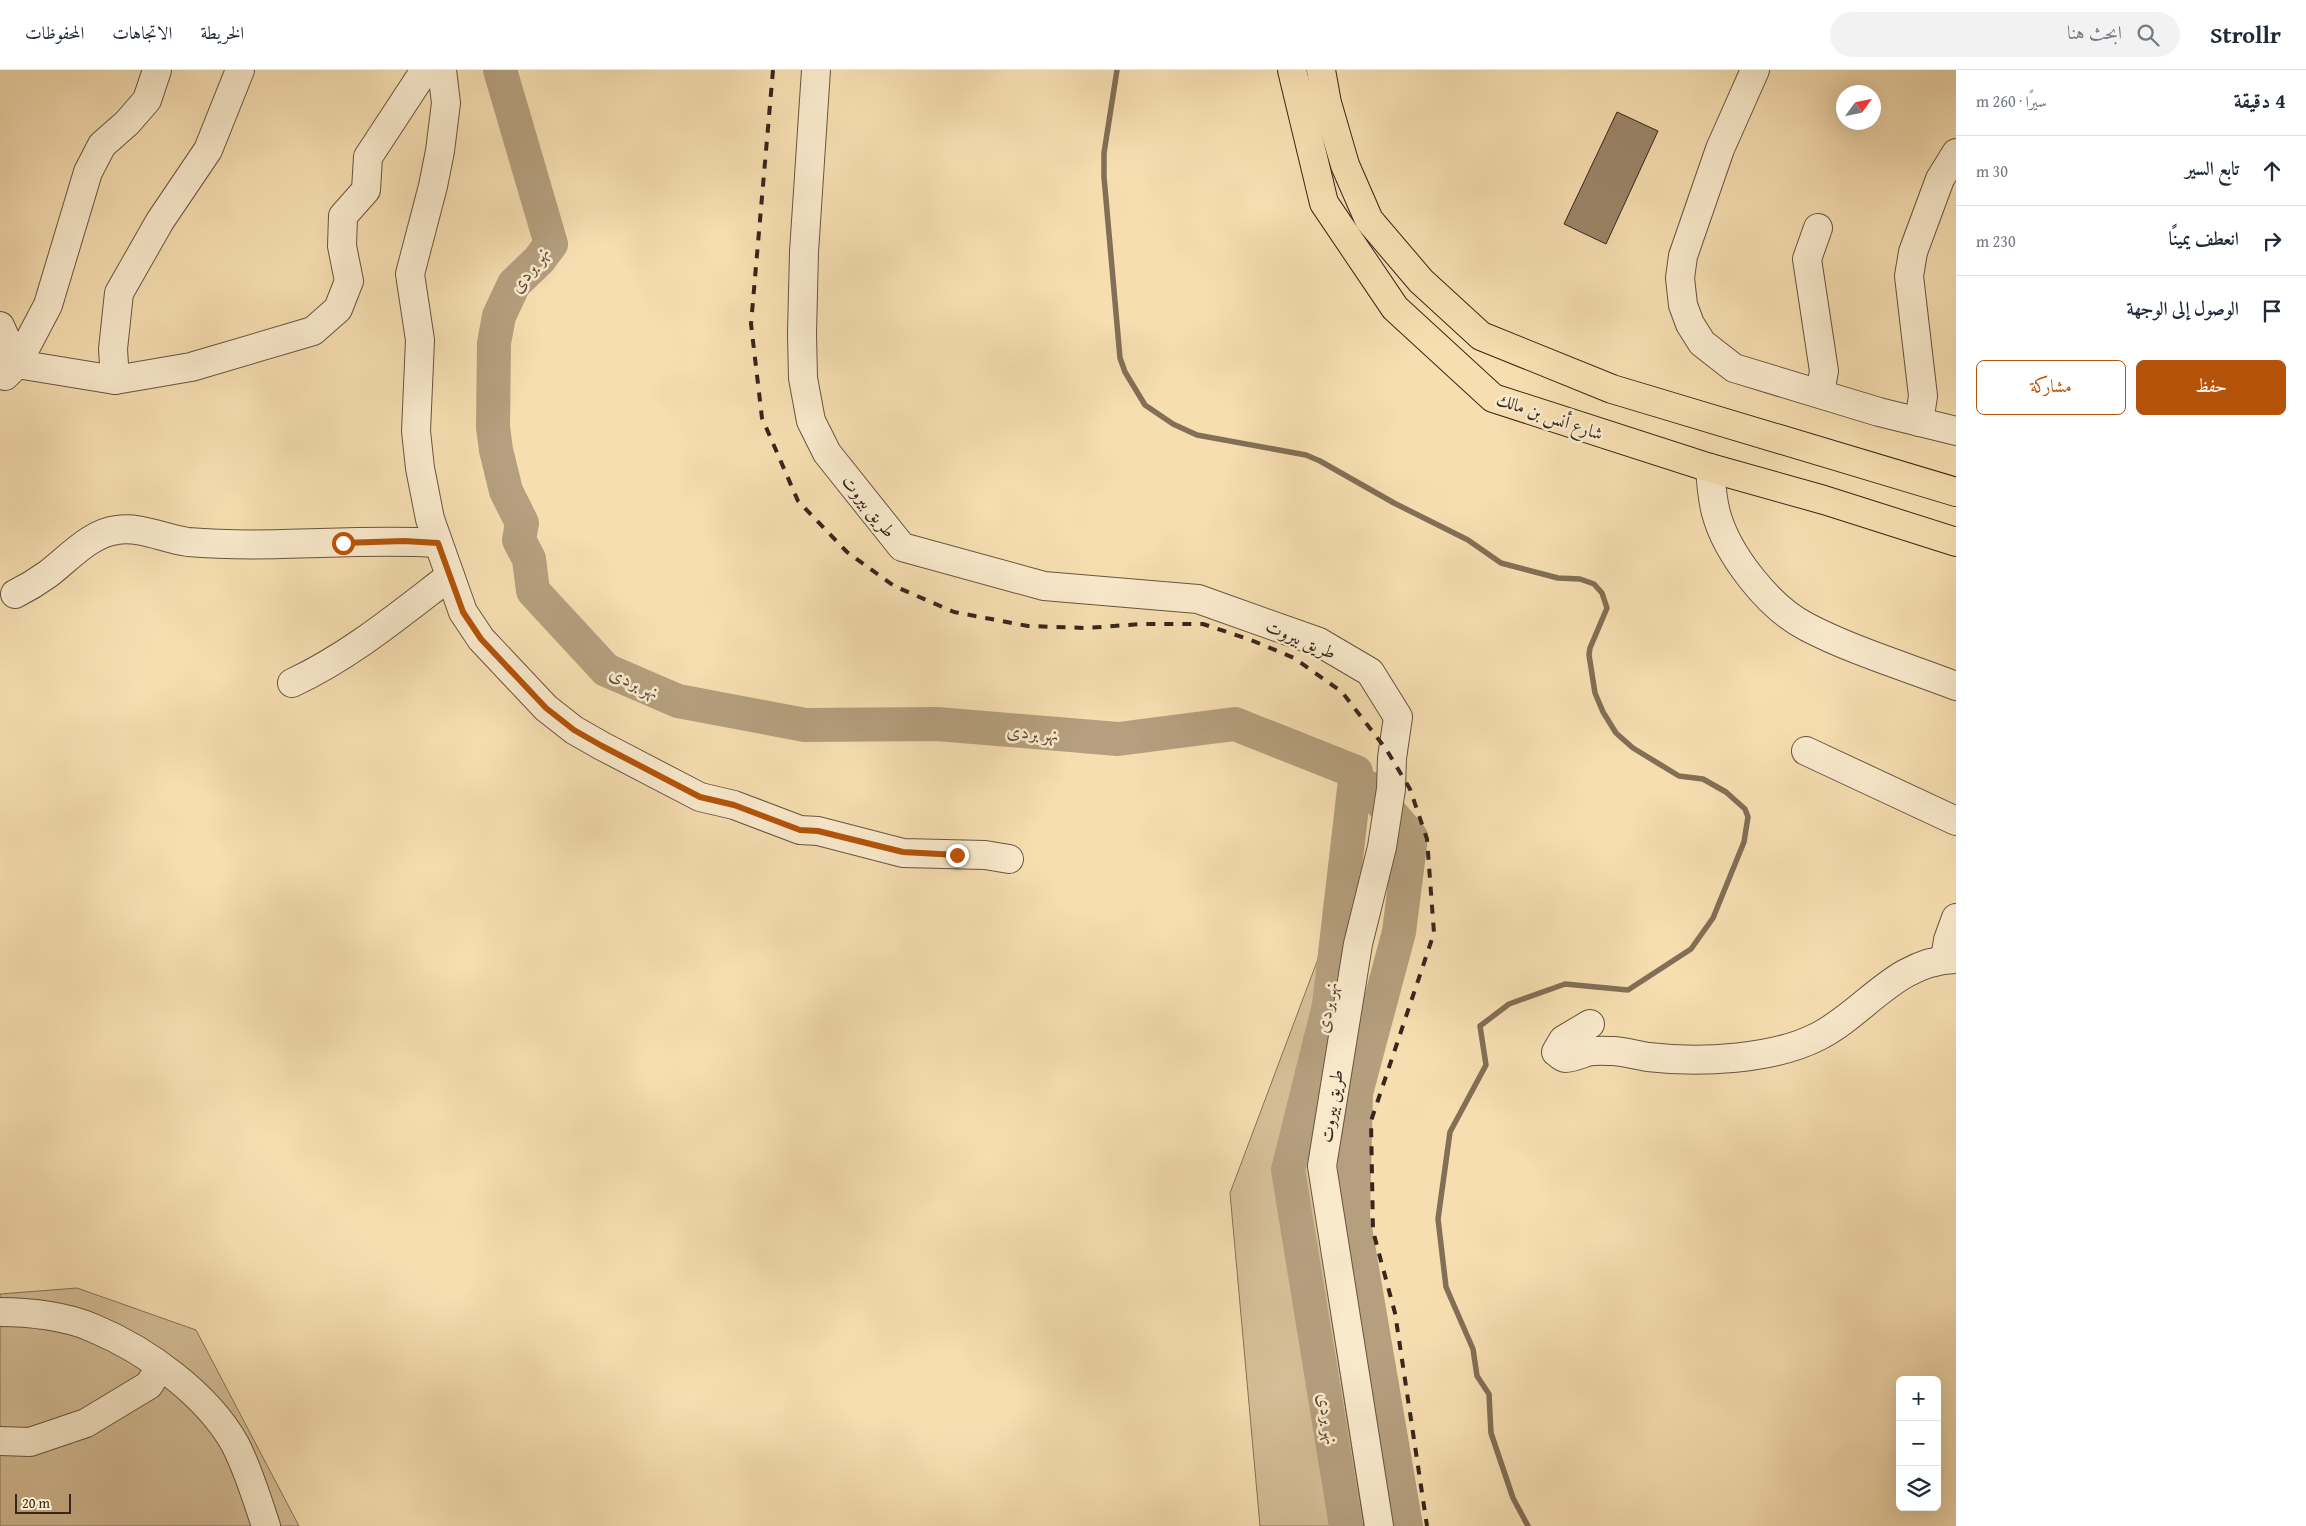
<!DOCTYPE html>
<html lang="ar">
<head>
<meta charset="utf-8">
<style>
  body { margin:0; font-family:"Gentium Book Plus",Amiri,serif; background:#f2f2f3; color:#1f2937; direction:rtl }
  .controls { position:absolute; right:15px; bottom:15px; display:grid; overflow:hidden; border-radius:8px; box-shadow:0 5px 20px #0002 }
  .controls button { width:45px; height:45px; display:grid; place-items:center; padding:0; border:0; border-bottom:1px solid #e0e1e3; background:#fff; color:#1f2937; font:25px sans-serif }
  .compass { position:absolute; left:1836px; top:15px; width:45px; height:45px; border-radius:50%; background:#fff; box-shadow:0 5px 20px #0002; rotate:57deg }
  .scale { position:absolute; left:15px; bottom:12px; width:56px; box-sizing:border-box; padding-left:5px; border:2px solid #38261b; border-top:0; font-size:14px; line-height:18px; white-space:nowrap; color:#38261b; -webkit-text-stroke:4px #f9eacc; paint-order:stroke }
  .stop { position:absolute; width:15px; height:15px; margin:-11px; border:4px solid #b45309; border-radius:50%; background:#fff }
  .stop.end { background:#b45309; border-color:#fff; box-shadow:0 1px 5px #0008 }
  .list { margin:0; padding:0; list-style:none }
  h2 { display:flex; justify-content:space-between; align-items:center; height:65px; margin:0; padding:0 20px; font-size:21px }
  h2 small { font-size:16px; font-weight:400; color:#747a83 }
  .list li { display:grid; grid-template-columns:32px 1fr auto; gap:15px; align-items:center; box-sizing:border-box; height:70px; padding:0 20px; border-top:1px solid #e0e1e3 }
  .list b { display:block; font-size:19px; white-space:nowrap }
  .list em { font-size:16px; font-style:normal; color:#747a83 }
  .actions { display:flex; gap:10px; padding:15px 20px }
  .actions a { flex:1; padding:11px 0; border:1px solid #b45309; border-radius:8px; text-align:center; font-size:18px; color:#b45309 }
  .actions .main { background:#b45309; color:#fff }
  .icon { flex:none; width:28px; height:28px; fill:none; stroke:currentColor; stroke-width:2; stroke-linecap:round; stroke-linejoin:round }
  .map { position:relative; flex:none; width:1956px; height:1456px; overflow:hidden; direction:ltr }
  header { display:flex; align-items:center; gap:30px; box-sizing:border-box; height:70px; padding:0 25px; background:#fff; border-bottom:1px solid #e0e1e3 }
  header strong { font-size:24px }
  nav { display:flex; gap:28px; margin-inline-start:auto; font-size:18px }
  .search { width:350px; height:45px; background:#f2f2f3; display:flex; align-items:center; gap:12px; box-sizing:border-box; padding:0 18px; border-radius:28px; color:#747a83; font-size:19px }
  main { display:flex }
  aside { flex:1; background:#fff }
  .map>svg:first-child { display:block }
  .green { fill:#d6bf98; stroke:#87725a }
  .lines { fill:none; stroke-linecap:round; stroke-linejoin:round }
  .stream { stroke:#836f56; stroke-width:5.5 }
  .river { stroke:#b59f7e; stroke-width:34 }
  .building { fill:#9b8669; stroke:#38261b }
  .minor-casing { stroke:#685440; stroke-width:30 }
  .major-casing { stroke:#38261b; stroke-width:30 }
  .minor { stroke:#f9eacc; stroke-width:28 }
  .major { stroke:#f6deb1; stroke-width:28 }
  .rail { stroke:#38261b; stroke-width:4; stroke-dasharray:9 9; stroke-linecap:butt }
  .route { stroke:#b45309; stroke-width:6 }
  .labels { text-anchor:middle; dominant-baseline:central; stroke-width:5; stroke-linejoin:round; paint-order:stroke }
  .street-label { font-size:18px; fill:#38261b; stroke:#f9eacc }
  .water-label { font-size:19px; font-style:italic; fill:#5e4a39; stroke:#f9eacc }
</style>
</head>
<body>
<header>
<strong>Strollr</strong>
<div class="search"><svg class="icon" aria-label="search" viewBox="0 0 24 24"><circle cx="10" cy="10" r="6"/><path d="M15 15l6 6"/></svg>ابحث هنا</div>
<nav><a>الخريطة</a><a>الاتجاهات</a><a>المحفوظات</a></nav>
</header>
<main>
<aside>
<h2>4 دقيقة<small>سيرًا · 260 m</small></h2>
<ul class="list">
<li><svg class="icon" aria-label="ahead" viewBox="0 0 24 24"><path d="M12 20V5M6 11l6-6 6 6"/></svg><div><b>تابع السير</b></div><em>30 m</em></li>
<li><svg class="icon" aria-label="right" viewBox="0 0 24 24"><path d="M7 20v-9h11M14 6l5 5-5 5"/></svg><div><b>انعطف يمينًا</b></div><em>230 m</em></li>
<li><svg class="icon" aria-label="arrive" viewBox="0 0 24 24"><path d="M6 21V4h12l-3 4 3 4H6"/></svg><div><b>الوصول إلى الوجهة</b></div></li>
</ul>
<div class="actions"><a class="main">حفظ</a><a>مشاركة</a></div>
</aside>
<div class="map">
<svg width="1956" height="1456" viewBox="0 0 1956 1456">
  <rect width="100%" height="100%" fill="#f6deb1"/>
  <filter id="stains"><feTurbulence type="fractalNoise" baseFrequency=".004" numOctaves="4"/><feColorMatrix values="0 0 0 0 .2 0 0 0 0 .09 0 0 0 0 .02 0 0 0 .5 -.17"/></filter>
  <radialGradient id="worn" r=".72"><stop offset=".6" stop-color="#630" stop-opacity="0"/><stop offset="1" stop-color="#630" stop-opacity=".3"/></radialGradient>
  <g class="green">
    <polygon points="1342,825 1320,974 1311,1097 1333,1257 1364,1456 1260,1456 1230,1123"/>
    <polygon points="77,1218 196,1260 299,1456 0,1456 0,1224"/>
  </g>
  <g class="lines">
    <polyline class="stream" points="1117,0 1104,83 1104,107 1120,288 1125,302 1145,335 1173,354 1197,365 1306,385 1320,391 1394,433 1468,470 1501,493 1558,508 1580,509 1594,514 1602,523 1607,538 1590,578 1589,585 1595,623 1603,642 1616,663 1633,678 1679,706 1703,709 1726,722 1745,739 1748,747 1744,772 1713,848 1691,879 1628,920 1565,914 1509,934 1480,956 1486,995 1450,1062 1438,1149 1446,1217 1473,1279 1477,1306 1489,1324 1491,1363 1513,1428 1528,1456"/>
    <g class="river">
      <polyline points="500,0 551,174 539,190 514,214 499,246 494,273 493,357 496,380 506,421 522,453 519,470 529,489 533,521 606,600 678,631 805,655 937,654 1118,669 1235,654 1356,702 1329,935 1288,1100 1346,1456"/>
      <polyline points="1369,718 1411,767 1399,862 1356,1023 1353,1146 1406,1456"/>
    </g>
  </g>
  <polygon class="building" points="1617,42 1658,61 1606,174 1564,154"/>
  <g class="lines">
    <defs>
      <g id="minor">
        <polyline points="442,0 446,33 440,81 433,116 410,204 420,270 416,361 420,398 430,449 463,542 481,569 546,638 574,660 602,676 700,727 734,735 800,760 818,761 903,783 985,785 1009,789"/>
        <polyline points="816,0 804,182 802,264 803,308 811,351 827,383 902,477 1044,516 1198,529 1319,572 1370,602 1398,647 1392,688 1391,719 1382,777 1358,874 1322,1096 1379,1456"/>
        <polyline points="1755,0 1720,79 1683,186 1680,208 1683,235 1690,254 1702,273 1734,298 1879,342 1956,361"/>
        <polyline points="1818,158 1807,189 1824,301 1820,323"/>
        <polyline points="0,256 17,294"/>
        <polyline points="0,295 17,294 115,310 191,297 313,261 338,239 349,211 342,176 343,146 366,120 368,87 425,0"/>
        <polyline points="5,306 17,294 48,235 88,102 102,75 127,53 147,30 157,0"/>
        <polyline points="115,310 113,279 119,223 160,151 208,80 240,0"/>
        <polyline points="1919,352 1923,326 1909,206 1913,182 1940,109 1956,83"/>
        <path d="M1710 398C1711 413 1712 428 1716 443 1727 484 1769 538 1807 557 1853 581 1907 597 1956 616"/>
        <path d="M15 524C27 518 37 512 48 504 68 489 90 463 117 460 140 456 165 469 188 472 271 479 355 468 438 473"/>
        <path d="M292 613C350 586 399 545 450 506"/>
        <polyline points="1806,681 1956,751"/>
        <polyline points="1945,889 1948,870 1956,848"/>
        <path d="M1590 954 1563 970 1556 982C1559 984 1561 987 1565 988 1572 988 1581 984 1587 982 1595 980 1606 981 1614 981 1625 982 1636 985 1648 987 1699 993 1773 990 1819 966 1867 941 1895 891 1956 889"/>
        <path d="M0 1242C28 1242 67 1246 93 1258 146 1280 207 1324 235 1374 248 1399 257 1429 266 1456"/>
        <polyline points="0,1371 30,1372 86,1353 149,1315 160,1297"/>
      </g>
      <g id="major">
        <polyline points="1292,0 1324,133 1395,238 1493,328 1710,398 1824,430 1956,472"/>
        <polyline points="1321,0 1327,33 1345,95 1369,150 1421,211 1481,266 1612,319 1956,422"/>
      </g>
    </defs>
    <use href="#minor" class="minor-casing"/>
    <use href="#major" class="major-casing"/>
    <use href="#minor" class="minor"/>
    <use href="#major" class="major"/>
    <polyline class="rail" points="773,0 751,254 762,348 798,431 847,482 894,516 954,542 1028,556 1086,558 1142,554 1203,554 1251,570 1294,588 1342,622 1386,679 1410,719 1427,769 1434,863 1371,1051 1373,1161 1395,1243 1427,1456"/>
  </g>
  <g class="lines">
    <polyline class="route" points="343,473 404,471 438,473 463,542 481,569 546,638 574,660 602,676 700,727 734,735 800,760 818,761 903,782 957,785"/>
  </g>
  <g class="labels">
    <g class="street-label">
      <text transform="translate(1550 346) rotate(19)">شارع أنس بن مالك</text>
      <text transform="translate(869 436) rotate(51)">طريق بيروت</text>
      <text transform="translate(1301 569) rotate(23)">طريق بيروت</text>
      <text transform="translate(1331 1036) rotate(-81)">طريق بيروت</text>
    </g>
    <g class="water-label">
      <text transform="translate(529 199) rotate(-53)">نهر بردى</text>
      <text transform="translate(635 612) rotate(25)">نهر بردى</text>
      <text transform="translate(1033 662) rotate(5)">نهر بردى</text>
      <text transform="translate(1326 937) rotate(-79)">نهر بردى</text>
      <text transform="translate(1329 1349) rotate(81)">نهر بردى</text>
    </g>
  </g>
  <rect width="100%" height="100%" filter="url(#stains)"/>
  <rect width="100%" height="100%" fill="url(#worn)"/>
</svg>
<div class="controls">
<button>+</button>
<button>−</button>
<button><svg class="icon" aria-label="layers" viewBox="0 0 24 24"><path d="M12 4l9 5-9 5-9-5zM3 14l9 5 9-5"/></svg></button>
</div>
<svg class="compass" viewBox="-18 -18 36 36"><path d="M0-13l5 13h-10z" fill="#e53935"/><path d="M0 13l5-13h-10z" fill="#747a83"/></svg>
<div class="scale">20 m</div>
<div class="stop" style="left:343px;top:473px"></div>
<div class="stop end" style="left:957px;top:785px"></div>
</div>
</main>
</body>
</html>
